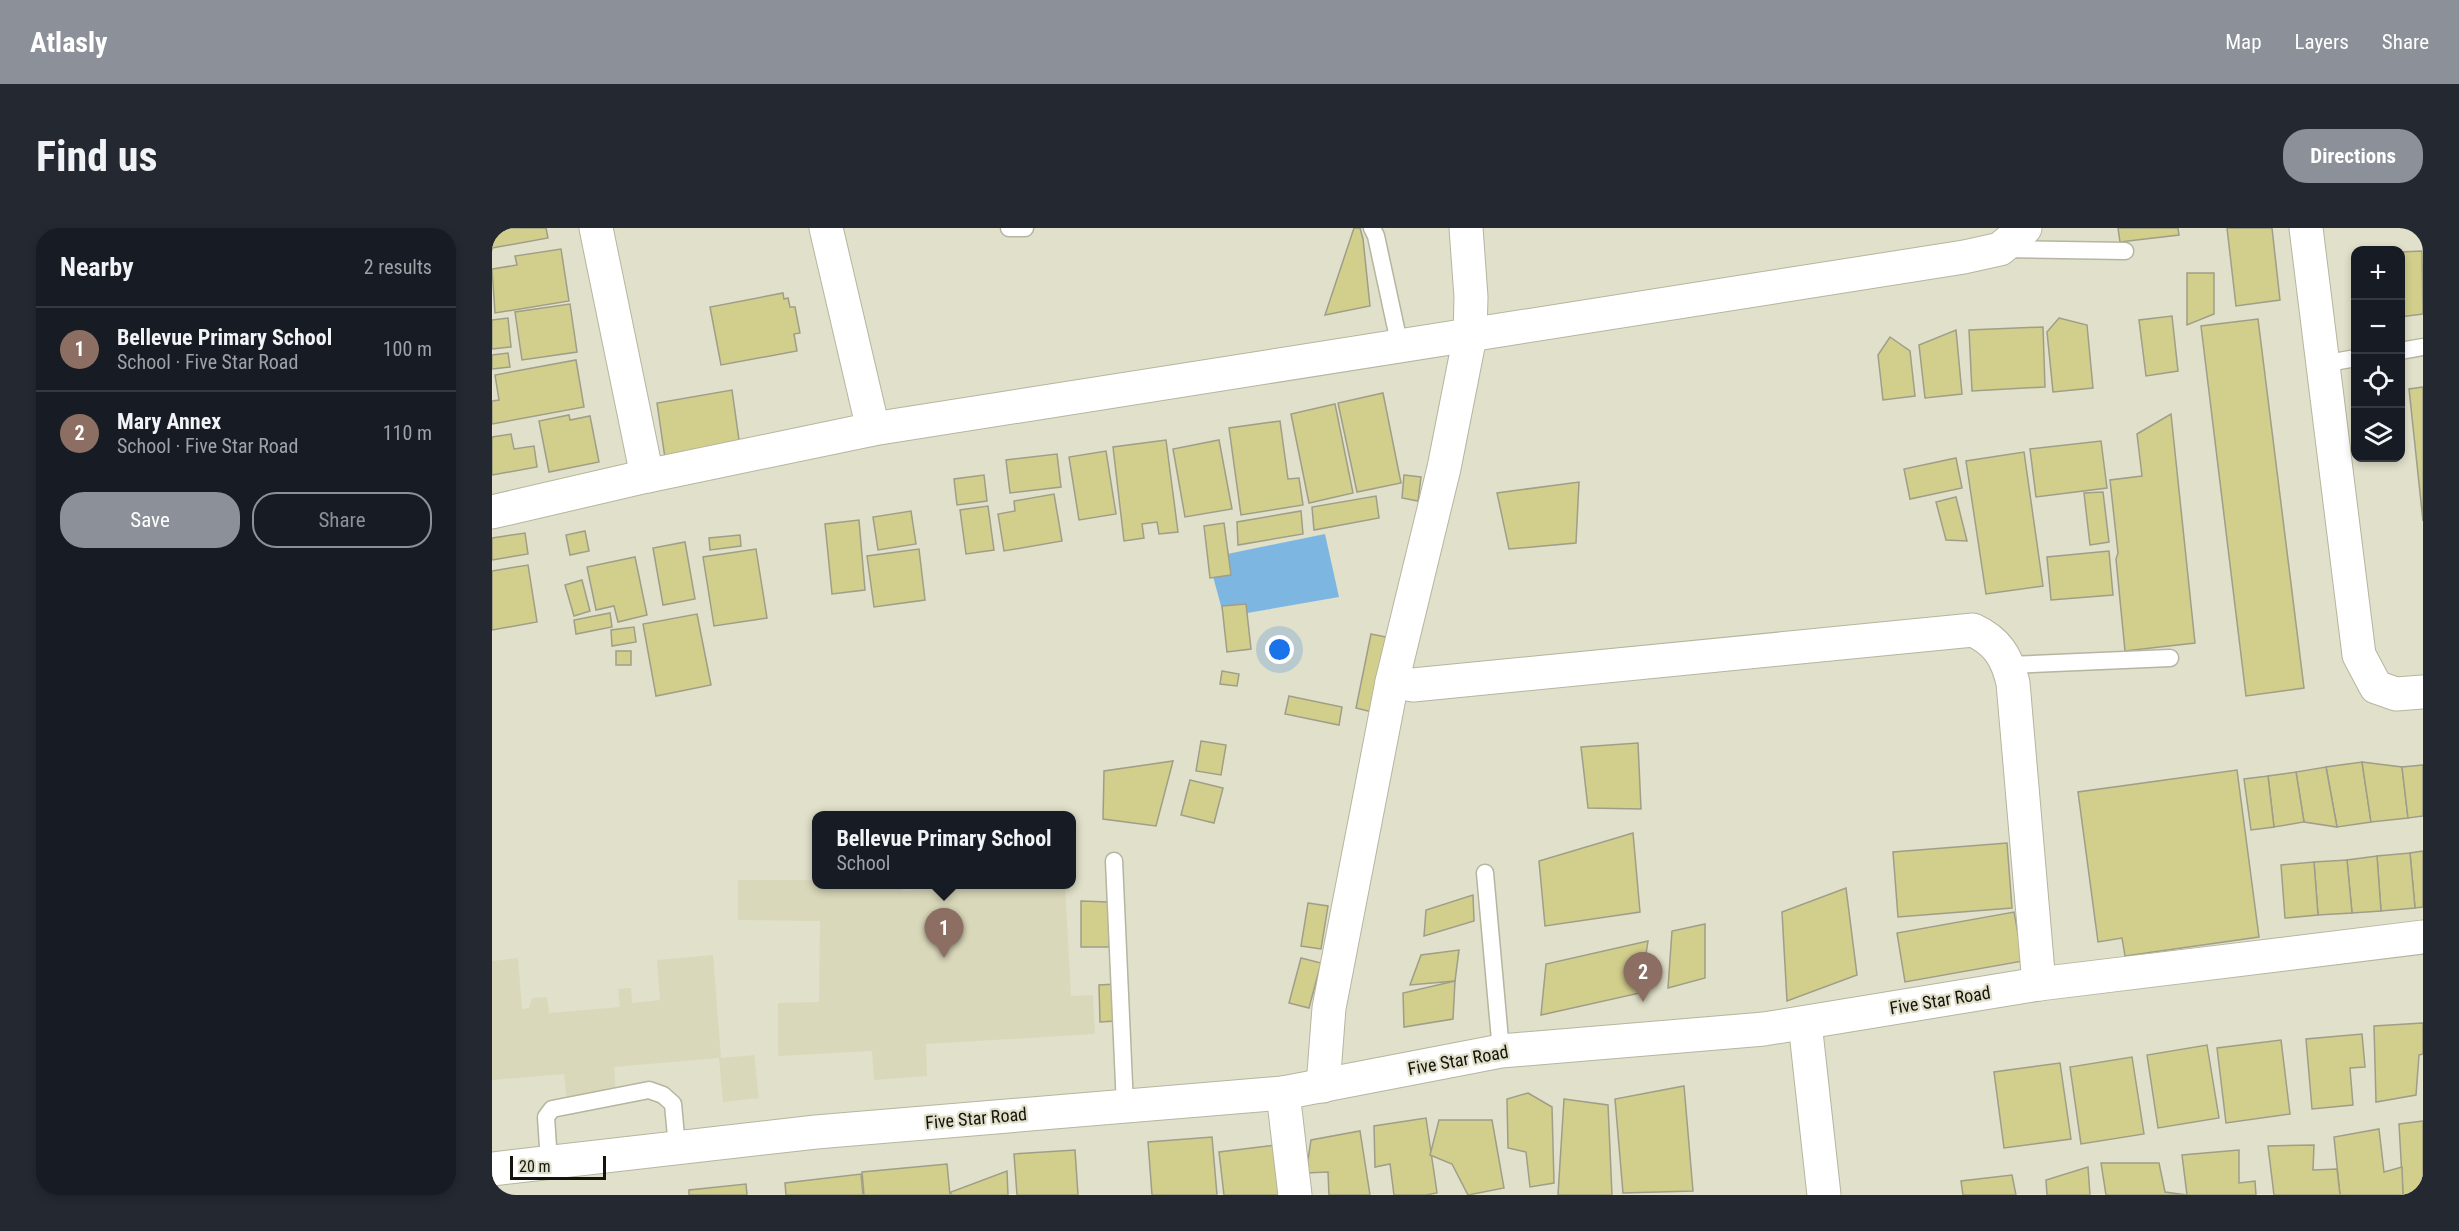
<!DOCTYPE html>
<html lang="en">
<head>
<meta charset="utf-8">
<style>
  body { margin:0; font-family:"Roboto Condensed",sans-serif; background:#242831; color:#f1f3f6 }
  .controls { position:absolute; right:18px; top:18px; display:grid; overflow:hidden; border-radius:12px; box-shadow:0 3px 9px #0003 }
  .controls button { width:54px; height:54px; display:grid; place-items:center; padding:0; border:0; border-bottom:2px solid #363941; background:#171b24; color:#f1f3f6; font:30px sans-serif }
  .scale { position:absolute; left:18px; bottom:15px; width:96px; box-sizing:border-box; padding-left:6px; border:3px solid #14130c; border-top:0; font-size:16px; line-height:21px; white-space:nowrap; color:#14130c; -webkit-text-stroke:4px #e1e0ca; paint-order:stroke }
  .you { position:absolute; left:788px; top:422px; width:21px; height:21px; margin:-15px; border:4px solid #fff; border-radius:50%; background:#1a73e8; box-shadow:0 0 0 9px #1a73e833 }
  .badge { display:grid; place-items:center; width:39px; height:39px; border-radius:50%; background:#8c9099; color:#fff; font-size:20px; font-weight:700 }
  .pin { position:absolute; translate:-50% -50px; filter:drop-shadow(0 2px 3px #0008) }
  .pin::after { content:''; position:absolute; top:32px; width:21px; height:18px; background:inherit; clip-path:polygon(0 0,100% 0,50% 100%) }
  .popup { position:absolute; left:320px; top:583px; width:264px; height:78px; box-sizing:border-box; display:grid; place-content:center; border-radius:12px; background:#171b24; filter:drop-shadow(0 2px 4px #0005); font-size:20px; white-space:nowrap; color:#9ea1a6 }
  .popup b { font-size:22px; color:#f1f3f6 }
  .popup::after { content:''; position:absolute; left:50%; top:100%; margin-left:-12px; border:12px solid transparent; border-top-color:#171b24 }
  .list { margin:0; padding:0; list-style:none }
  h2 { display:flex; justify-content:space-between; align-items:center; height:78px; margin:0; padding:0 24px; font-size:26px }
  h2 small { font-size:20px; font-weight:400; color:#9ea1a6 }
  .list li { display:grid; grid-template-columns:39px 1fr auto; gap:18px; align-items:center; box-sizing:border-box; height:84px; padding:0 24px; border-top:2px solid #363941 }
  .list b { display:block; font-size:22px; white-space:nowrap }
  .list p { margin:0; font-size:20px; white-space:nowrap; color:#9ea1a6 }
  .list em { font-size:20px; font-style:normal; color:#9ea1a6 }
  .actions { display:flex; gap:12px; padding:18px 24px }
  .actions a { flex:1; padding:14px 0; border:2px solid #8c9099; border-radius:24px; text-align:center; font-size:21px; color:#8c9099 }
  .actions .main { background:#8c9099; color:#fff }
  .icon { flex:none; width:33px; height:33px; fill:none; stroke:currentColor; stroke-width:2; stroke-linecap:round; stroke-linejoin:round }
  .map { position:relative; flex:none; width:1931px; height:967px; overflow:hidden; border-radius:24px }
  header { display:flex; align-items:center; gap:36px; box-sizing:border-box; height:84px; padding:0 30px; background:#8c9099; color:#fff }
  header strong { font-size:28px }
  nav { display:flex; gap:33px; margin-inline-start:auto; font-size:21px }
  .intro { display:flex; align-items:center; justify-content:space-between; box-sizing:border-box; height:144px; padding:0 36px }
  h1 { margin:0; font-size:42px }
  .button { padding:15px 27px; border-radius:24px; background:#8c9099; color:#fff; font-size:21px; font-weight:700 }
  main { display:flex; gap:36px; padding:0 36px }
  aside { flex:1; background:#171b24; border-radius:24px; box-shadow:0 3px 9px #0003 }
  .map>svg:first-child { display:block }
  .built { fill:#dad8ba }
  .water { fill:#7db7e1 }
  .building { fill:#d2ce8c; stroke:#9f9e89; stroke-width:1.5 }
  .lines { fill:none; stroke-linecap:round; stroke-linejoin:round }
  .service-casing { stroke:#b6b59f; stroke-width:19 }
  .minor-casing { stroke:#b6b59f; stroke-width:35 }
  .service { stroke:#fff; stroke-width:16 }
  .minor { stroke:#fff; stroke-width:33 }
  .labels { text-anchor:middle; dominant-baseline:central; stroke-width:4.5; stroke-linejoin:round; paint-order:stroke }
  .street-label { font-size:18px; fill:#14130c; stroke:#e1e0ca }
</style>
</head>
<body>
<header>
<strong>Atlasly</strong>
<nav><a>Map</a><a>Layers</a><a>Share</a></nav>
</header>
<div class="intro"><h1>Find us</h1><a class="button">Directions</a></div>
<main>
<aside>
<h2>Nearby<small>2 results</small></h2>
<ul class="list">
<li><span class="badge" style="background:#8d6e63">1</span><div><b>Bellevue Primary School</b><p>School · Five Star Road</p></div><em>100 m</em></li>
<li><span class="badge" style="background:#8d6e63">2</span><div><b>Mary Annex</b><p>School · Five Star Road</p></div><em>110 m</em></li>
</ul>
<div class="actions"><a class="main">Save</a><a>Share</a></div>
</aside>
<div class="map">
<svg width="1931" height="967" viewBox="0 0 1931 967">
  <rect width="100%" height="100%" fill="#e1e0ca"/>
  <g class="built">
    <polygon points="246,652 324,652 324,656 410,657 411,663 525,657 573,657 579,768 601,767 603,806 434,816 435,848 382,852 380,823 286,828 286,775 327,774 328,693 246,692"/>
    <polygon points="221,727 229,830 262,827 267,870 231,874 227,830 122,839 124,867 75,872 72,846 0,852 0,733 26,730 30,781 37,780 40,770 55,769 57,785 128,779 126,761 139,760 140,775 168,772 165,732"/>
  </g>
  <polygon class="water" points="833,306 847,369 732,389 716,330"/>
  <g class="building">
    <polygon points="0,0 54,0 56,10 0,20"/>
    <polygon points="862,0 868,0 871,11 878,78 833,87"/>
    <polygon points="1626,0 1686,0 1687,7 1628,14"/>
    <polygon points="1735,0 1780,0 1788,72 1744,78"/>
    <polygon points="69,21 77,73 3,85 0,41 25,37 23,28"/>
    <polygon points="1930,23 1931,86 1908,89 1908,24"/>
    <polygon points="1695,45 1722,45 1722,86 1695,97"/>
    <polygon points="291,65 292,71 296,70 298,79 303,79 308,105 302,106 305,123 229,137 218,79"/>
    <polygon points="78,76 85,124 30,132 23,84"/>
    <polygon points="1680,88 1686,143 1654,148 1647,92"/>
    <polygon points="16,90 19,119 0,121 0,92"/>
    <polygon points="1567,90 1595,97 1601,160 1561,164 1555,104"/>
    <polygon points="1766,91 1812,460 1754,468 1709,98"/>
    <polygon points="1551,99 1553,159 1480,163 1477,102"/>
    <polygon points="1464,102 1470,166 1433,170 1427,117"/>
    <polygon points="1398,109 1418,123 1423,168 1391,172 1386,127"/>
    <polygon points="16,125 18,139 0,141 0,127"/>
    <polygon points="84,132 92,179 0,196 0,173 7,172 3,147"/>
    <polygon points="1931,159 1931,293 1917,161"/>
    <polygon points="240,162 247,212 173,230 165,175"/>
    <polygon points="891,165 909,255 865,264 846,175"/>
    <polygon points="843,176 861,265 817,275 799,186"/>
    <polygon points="1679,186 1703,415 1633,423 1624,331 1626,325 1618,252 1650,248 1645,206"/>
    <polygon points="77,187 78,192 98,188 107,234 57,244 47,193"/>
    <polygon points="788,193 796,251 807,250 811,277 749,287 737,200"/>
    <polygon points="19,206 22,221 42,218 45,239 0,247 0,209"/>
    <polygon points="674,212 686,304 667,306 665,294 650,296 652,310 632,313 621,219"/>
    <polygon points="727,212 740,281 693,289 681,221"/>
    <polygon points="1609,213 1615,260 1544,269 1538,221"/>
    <polygon points="614,223 624,286 587,292 577,229"/>
    <polygon points="1532,224 1551,358 1494,366 1474,233"/>
    <polygon points="565,226 569,259 518,265 514,232"/>
    <polygon points="1464,230 1470,260 1418,271 1412,241"/>
    <polygon points="492,247 495,273 465,277 462,251"/>
    <polygon points="912,247 929,249 926,273 910,270"/>
    <polygon points="1087,254 1084,315 1017,321 1005,265"/>
    <polygon points="1611,264 1617,314 1598,317 1592,265"/>
    <polygon points="562,266 570,313 512,323 506,286 523,283 522,273"/>
    <polygon points="884,268 887,290 822,302 820,279"/>
    <polygon points="1464,269 1475,313 1454,312 1444,274"/>
    <polygon points="496,278 502,322 474,326 468,282"/>
    <polygon points="419,283 424,316 386,322 381,289"/>
    <polygon points="809,283 811,306 746,317 745,294"/>
    <polygon points="367,292 373,362 340,366 333,296"/>
    <polygon points="732,295 739,347 718,350 712,298"/>
    <polygon points="93,303 97,323 78,327 74,307"/>
    <polygon points="33,305 36,326 0,332 0,310"/>
    <polygon points="248,307 249,318 218,322 217,310"/>
    <polygon points="193,314 203,371 171,377 161,320"/>
    <polygon points="264,321 275,390 222,398 211,329"/>
    <polygon points="427,321 433,372 382,379 375,328"/>
    <polygon points="1617,323 1621,367 1559,372 1555,329"/>
    <polygon points="143,329 155,387 126,394 122,378 104,382 95,339"/>
    <polygon points="36,337 45,394 0,402 0,343"/>
    <polygon points="90,352 98,383 82,388 73,357"/>
    <polygon points="754,376 759,421 735,424 730,378"/>
    <polygon points="118,385 120,399 84,406 82,392"/>
    <polygon points="205,386 219,457 164,468 151,396"/>
    <polygon points="142,399 144,414 120,418 119,402"/>
    <polygon points="879,406 899,410 884,485 864,480"/>
    <rect x="124" y="423" width="15" height="14"/>
    <polygon points="730,443 747,446 745,458 728,456"/>
    <polygon points="797,468 850,479 847,497 793,486"/>
    <polygon points="709,513 734,517 729,547 704,543"/>
    <polygon points="1146,515 1149,581 1096,580 1089,519"/>
    <polygon points="681,533 664,598 611,591 612,543"/>
    <polygon points="1870,534 1879,594 1845,599 1834,539"/>
    <polygon points="1870,534 1910,539 1916,590 1879,594"/>
    <polygon points="1931,537 1931,588 1916,590 1910,539"/>
    <polygon points="1834,539 1845,599 1812,594 1804,544"/>
    <polygon points="1745,542 1767,709 1633,728 1630,710 1606,714 1586,564"/>
    <polygon points="1804,544 1812,594 1782,599 1776,548"/>
    <polygon points="1776,548 1782,599 1759,602 1752,551"/>
    <polygon points="698,552 731,560 722,595 689,587"/>
    <polygon points="1141,605 1148,684 1053,698 1047,633"/>
    <polygon points="1515,615 1520,680 1406,689 1401,624"/>
    <polygon points="1931,623 1931,679 1923,680 1918,625"/>
    <polygon points="1918,625 1923,680 1889,683 1885,628"/>
    <polygon points="1885,628 1889,683 1860,685 1855,632"/>
    <polygon points="1855,632 1860,685 1826,687 1822,634"/>
    <polygon points="1822,634 1826,687 1793,690 1789,637"/>
    <polygon points="1354,660 1365,747 1295,773 1290,684"/>
    <polygon points="981,667 982,693 932,708 934,682"/>
    <polygon points="589,673 617,674 617,719 589,719"/>
    <polygon points="816,675 836,678 829,721 809,718"/>
    <polygon points="1522,684 1531,733 1413,754 1405,705"/>
    <polygon points="1213,696 1213,750 1176,760 1180,703"/>
    <polygon points="1156,713 1148,765 1049,787 1054,736"/>
    <polygon points="967,722 963,753 918,757 929,727"/>
    <polygon points="809,730 829,735 817,780 797,775"/>
    <polygon points="963,753 961,791 912,799 911,765"/>
    <polygon points="624,756 624,793 608,794 607,757"/>
    <polygon points="1931,795 1931,826 1927,827 1924,867 1884,874 1882,798"/>
    <polygon points="1870,806 1873,839 1858,840 1861,877 1820,881 1814,811"/>
    <polygon points="1789,812 1798,886 1734,895 1725,820"/>
    <polygon points="1715,817 1727,890 1666,900 1655,827"/>
    <polygon points="1640,829 1652,906 1589,916 1578,839"/>
    <polygon points="1568,835 1579,911 1512,920 1502,844"/>
    <polygon points="1192,858 1201,963 1131,965 1123,871"/>
    <polygon points="1036,865 1060,879 1062,955 1038,959 1034,924 1016,920 1015,871"/>
    <polygon points="1072,871 1116,877 1120,967 1066,967"/>
    <polygon points="934,890 945,965 934,967 902,967 898,936 883,939 882,898"/>
    <polygon points="947,892 1000,892 1012,960 976,967 960,936 938,927"/>
    <polygon points="1931,893 1931,967 1911,967 1907,896"/>
    <polygon points="1887,901 1892,944 1910,939 1911,967 1848,967 1842,909"/>
    <polygon points="868,903 878,967 837,967 836,944 814,945 819,912"/>
    <polygon points="720,909 725,967 660,967 656,914"/>
    <polygon points="784,917 790,967 732,967 727,924"/>
    <polygon points="1822,917 1821,942 1845,941 1848,967 1782,967 1776,918"/>
    <polygon points="583,922 586,967 525,967 522,926"/>
    <polygon points="1747,922 1747,955 1763,953 1764,967 1695,967 1690,927"/>
    <polygon points="1609,935 1667,935 1673,964 1695,967 1614,967"/>
    <polygon points="455,936 458,967 372,967 370,944"/>
    <polygon points="1596,939 1598,967 1555,967 1554,952"/>
    <polygon points="515,943 516,967 459,967 459,964"/>
    <polygon points="369,946 371,967 294,967 293,955"/>
    <polygon points="1520,947 1524,967 1471,967 1469,953"/>
    <polygon points="254,956 255,967 197,967 197,962"/>
  </g>
  <g class="lines">
    <defs>
      <g id="service">
        <polyline points="517,0 533,0"/>
        <polyline points="880,0 884,8 908,119"/>
        <polyline points="1511,21 1633,23"/>
        <polyline points="1908,123 1931,119"/>
        <polyline points="1830,136 1864,130"/>
        <polyline points="1517,437 1678,430"/>
        <polyline points="622,633 633,878"/>
        <polyline points="993,645 1009,823"/>
        <polyline points="57,934 54,889 60,881 157,862 171,867 181,876 185,919"/>
      </g>
      <g id="minor">
        <polyline points="104,0 155,248"/>
        <polyline points="334,0 381,201"/>
        <polyline points="1814,0 1867,427 1884,459 1904,466 1931,464"/>
        <polyline points="0,284 155,248 381,201 1472,29 1508,21 1533,0"/>
        <path d="M900 454 921 457 1481 402C1505 413 1515 429 1521 455L1547 756"/>
        <polyline points="1313,795 1332,967"/>
        <polyline points="831,858 837,780 900,454 952,240 978,108 979,69 974,0"/>
        <polyline points="791,865 803,967"/>
        <polyline points="0,941 324,904 791,865 1009,823 1272,801 1547,756 1931,709"/>
      </g>
    </defs>
    <use href="#service" class="service-casing"/>
    <use href="#minor" class="minor-casing"/>
    <use href="#service" class="service"/>
    <use href="#minor" class="minor"/>
  </g>
  <g class="labels">
    <g class="street-label">
      <text transform="translate(1448 772) rotate(-9)">Five Star Road</text>
      <text transform="translate(966 832) rotate(-10)">Five Star Road</text>
      <text transform="translate(484 890) rotate(-5)">Five Star Road</text>
    </g>
  </g>
</svg>
<div class="controls">
<button>+</button>
<button>−</button>
<button><svg class="icon" aria-label="locate" viewBox="0 0 24 24"><circle cx="12" cy="12" r="6"/><path d="M12 2v4M12 18v4M2 12h4M18 12h4"/></svg></button>
<button><svg class="icon" aria-label="layers" viewBox="0 0 24 24"><path d="M12 4l9 5-9 5-9-5zM3 14l9 5 9-5"/></svg></button>
</div>
<div class="scale">20 m</div>
<div class="you"></div>
<div class="pin badge" style="left:452px;top:730px;background:#8d6e63">1</div>
<div class="popup"><b>Bellevue Primary School</b>School</div>
<div class="pin badge" style="left:1151px;top:774px;background:#8d6e63">2</div>
</div>
</main>
</body>
</html>
